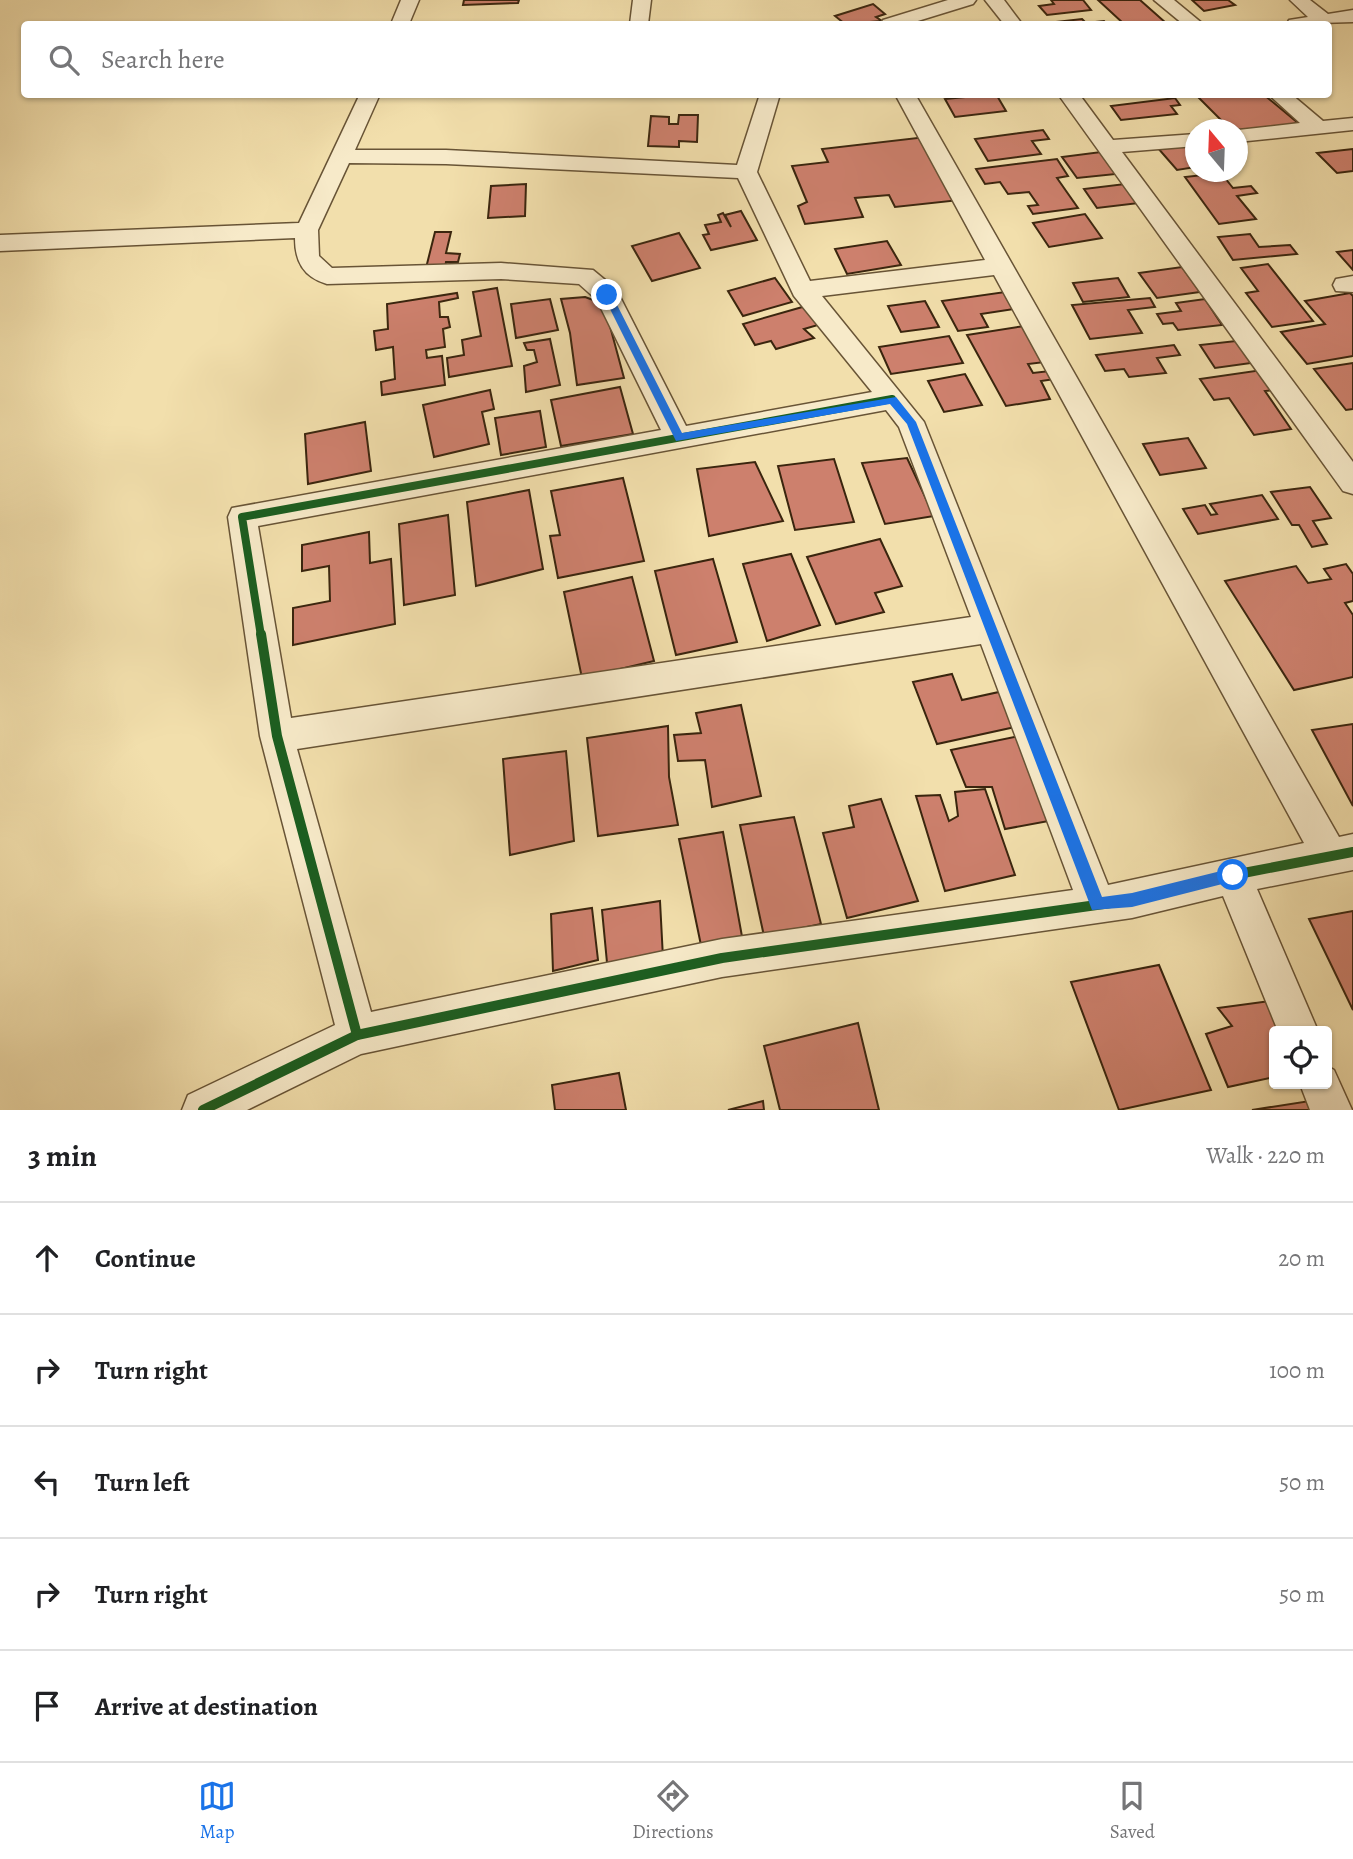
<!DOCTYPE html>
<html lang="en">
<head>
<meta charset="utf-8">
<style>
  body { margin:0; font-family:Alegreya,serif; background:#f2f2f2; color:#202124 }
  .controls { position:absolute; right:21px; bottom:21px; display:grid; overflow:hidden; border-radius:7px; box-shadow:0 2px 5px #0004 }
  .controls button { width:63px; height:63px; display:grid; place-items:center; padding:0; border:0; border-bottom:2px solid #e0e0e0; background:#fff; color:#202124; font:35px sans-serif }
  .compass { position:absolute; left:1185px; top:119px; width:63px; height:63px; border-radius:50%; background:#fff; box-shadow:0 2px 5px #0004; rotate:341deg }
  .stop { position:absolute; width:21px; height:21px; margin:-16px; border:5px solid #1a73e8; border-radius:50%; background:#fff }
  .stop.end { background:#1a73e8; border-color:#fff; box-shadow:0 2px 7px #0008 }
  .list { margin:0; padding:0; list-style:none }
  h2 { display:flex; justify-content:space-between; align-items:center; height:91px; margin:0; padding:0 28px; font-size:30px }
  h2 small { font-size:23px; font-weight:400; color:#757577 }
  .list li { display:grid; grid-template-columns:46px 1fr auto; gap:21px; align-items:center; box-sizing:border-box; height:112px; padding:0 28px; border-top:2px solid #e0e0e0 }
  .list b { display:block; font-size:26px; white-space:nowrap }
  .list em { font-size:23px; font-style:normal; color:#757577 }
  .icon { flex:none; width:38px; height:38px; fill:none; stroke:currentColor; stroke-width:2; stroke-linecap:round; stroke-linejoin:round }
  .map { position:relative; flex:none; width:1353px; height:1110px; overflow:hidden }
  .search { position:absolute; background:#fff; box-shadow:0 2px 5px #0004; left:21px; right:21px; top:21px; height:77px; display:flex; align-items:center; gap:18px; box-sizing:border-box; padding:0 24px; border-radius:7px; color:#757577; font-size:26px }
  .sheet { height:651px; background:#fff }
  nav { display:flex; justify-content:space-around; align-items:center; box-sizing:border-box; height:98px; border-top:2px solid #e0e0e0; background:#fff; font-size:19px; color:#757577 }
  nav a { display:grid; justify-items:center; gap:4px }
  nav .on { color:#1a73e8 }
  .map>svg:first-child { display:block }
  .building { fill:#cd806d; stroke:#3a250e; stroke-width:2 }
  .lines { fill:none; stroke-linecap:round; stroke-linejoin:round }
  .minor-casing { stroke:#685436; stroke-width:3 }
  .minor { fill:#f7eac9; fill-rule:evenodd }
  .cycleway-far1-casing { stroke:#f7eac9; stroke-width:12 }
  .cycleway-casing { stroke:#f7eac9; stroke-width:15 }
  .cycleway-far1 { stroke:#1b5e20; stroke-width:8 }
  .cycleway { stroke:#1b5e20; stroke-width:10 }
  .route { fill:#1a73e8 }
</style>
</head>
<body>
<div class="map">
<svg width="1353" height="1110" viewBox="0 0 1353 1110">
  <rect width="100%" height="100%" fill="#f2dfac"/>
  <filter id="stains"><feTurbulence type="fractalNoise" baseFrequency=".00286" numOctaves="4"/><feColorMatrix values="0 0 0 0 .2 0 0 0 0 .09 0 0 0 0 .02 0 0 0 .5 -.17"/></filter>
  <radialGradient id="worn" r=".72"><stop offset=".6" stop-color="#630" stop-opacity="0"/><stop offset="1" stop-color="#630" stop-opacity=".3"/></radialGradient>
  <g class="building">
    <polygon points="464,0 519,0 518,3 463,5"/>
    <polygon points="1051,0 1083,0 1091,10 1047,15 1039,6 1054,4"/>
    <polygon points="1098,0 1140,0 1166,23 1124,24"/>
    <polygon points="1192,0 1228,0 1235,5 1204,11"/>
    <polygon points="873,4 885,14 876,17 882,21 845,24 835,16"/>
    <polygon points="1082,19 1086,23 1104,21 1107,24 1047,23"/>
    <polygon points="996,94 1006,111 955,117 945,99"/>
    <polygon points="1195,94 1263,94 1298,123 1238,134 1238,130 1231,130"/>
    <polygon points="1175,98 1180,105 1171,106 1177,114 1121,120 1111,106"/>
    <polygon points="679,115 698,115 697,142 679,141 679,147 648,146 651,116 669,117 669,124 678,124"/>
    <polygon points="1043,130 1049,139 1032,141 1041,154 988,161 975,139"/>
    <polygon points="926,137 960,200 895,207 889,195 855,198 863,217 805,224 798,206 807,202 792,166 828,162 822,149"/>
    <polygon points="1196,143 1196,167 1177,170 1157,147"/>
    <polygon points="1353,149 1353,171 1337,173 1317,153"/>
    <polygon points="1101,152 1116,174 1077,178 1062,157"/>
    <polygon points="1057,159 1068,176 1057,178 1078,208 1033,214 1028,206 1038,205 1029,192 1008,194 1000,182 985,184 976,169"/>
    <polygon points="1221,173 1233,188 1251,186 1257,193 1237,196 1256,219 1219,224 1185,177"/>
    <polygon points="526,184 525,216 488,218 491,186"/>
    <polygon points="1125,184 1139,203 1097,208 1084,189"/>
    <polygon points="741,211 757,240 711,250 703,235 709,234 705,225 721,222 718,215 723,213 731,227 725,215"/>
    <polygon points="1085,214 1102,238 1049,247 1033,223"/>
    <polygon points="435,232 451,232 446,253 460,254 458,262 446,262 445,268 426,268"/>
    <polygon points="679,233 700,268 652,281 632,246"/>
    <polygon points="1250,234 1259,247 1290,245 1297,254 1233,260 1218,237"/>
    <polygon points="887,241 901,265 847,274 835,249"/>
    <polygon points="1353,250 1353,270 1337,252"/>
    <polygon points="1268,264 1313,321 1272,327 1246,293 1258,291 1241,268"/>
    <polygon points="1182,267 1200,292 1157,298 1139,273"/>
    <polygon points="775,278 792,302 743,316 728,291"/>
    <polygon points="1118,278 1129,297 1083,302 1073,283"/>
    <polygon points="497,288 512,366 449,377 447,358 464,355 462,340 481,336 473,292"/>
    <polygon points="1005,292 1014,309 981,314 988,327 958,331 942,301"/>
    <polygon points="457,293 458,298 439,302 440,317 448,317 450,327 443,329 445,347 426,350 427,358 442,356 445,385 382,395 381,382 395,379 393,347 376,350 374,331 388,329 387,304"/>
    <polygon points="1350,293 1353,296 1353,356 1307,364 1281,332 1325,324 1305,301"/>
    <polygon points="585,297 604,304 624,378 577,385 570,333 561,299"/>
    <polygon points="1150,298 1155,307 1128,310 1142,333 1090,339 1072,305"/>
    <polygon points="550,299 558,330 516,338 511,304"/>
    <polygon points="1205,299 1222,325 1178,330 1173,323 1163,324 1157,314 1181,311 1176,303"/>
    <polygon points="925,301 939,327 901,332 888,306"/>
    <polygon points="806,306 818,325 804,329 814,338 776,349 771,341 755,345 743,324"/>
    <polygon points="1024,326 1045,362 1028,364 1033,373 1050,371 1055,379 1041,381 1050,399 1006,406 967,335"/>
    <polygon points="949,336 963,363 891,374 879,347"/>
    <polygon points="550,339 560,385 526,392 524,366 537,362 534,350 527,350 524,343"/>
    <polygon points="1236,341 1251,363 1215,368 1200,345"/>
    <polygon points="1174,345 1180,355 1157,358 1166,373 1129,377 1124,369 1105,371 1096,355"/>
    <polygon points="1353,363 1353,409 1346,410 1314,369"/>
    <polygon points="1262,370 1276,390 1265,391 1291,429 1254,435 1229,398 1214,400 1200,379"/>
    <polygon points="965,374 982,405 944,412 928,381"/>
    <polygon points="620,387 633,434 561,446 551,400"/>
    <polygon points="490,390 494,409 482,412 489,444 434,457 423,405"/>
    <polygon points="540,411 546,447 501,455 495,418"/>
    <polygon points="365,422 371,471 308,484 305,434"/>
    <polygon points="1188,438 1206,468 1160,475 1143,444"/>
    <polygon points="907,458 934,516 885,524 862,463"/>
    <polygon points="834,459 854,522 795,530 778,466"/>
    <polygon points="755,462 783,521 709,536 697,469"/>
    <polygon points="623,478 644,561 558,578 550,536 560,535 551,491"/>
    <polygon points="1310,487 1331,518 1313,521 1327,544 1312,547 1299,525 1292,525 1271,492"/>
    <polygon points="529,490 543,569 476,586 467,502"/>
    <polygon points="1262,495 1278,519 1198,534 1183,509 1205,505 1211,515 1217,514 1210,504"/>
    <polygon points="448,515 455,595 404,605 399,524"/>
    <polygon points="369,532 370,563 391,559 395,624 293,645 293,608 330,601 329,566 302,571 302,545"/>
    <polygon points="880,539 902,586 875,593 884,612 836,624 807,557"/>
    <polygon points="791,554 820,625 767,641 743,564"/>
    <polygon points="713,559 737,642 676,655 655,571"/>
    <polygon points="1346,564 1353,574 1353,601 1345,603 1353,615 1353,677 1294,690 1225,581 1296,566 1308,583 1331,579 1324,569"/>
    <polygon points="632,577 654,661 582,678 564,592"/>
    <polygon points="952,674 962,700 999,692 1015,727 937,744 913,682"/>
    <polygon points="741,705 761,796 712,807 705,760 678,761 674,735 701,733 696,713"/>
    <polygon points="1353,724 1353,806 1312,730"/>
    <polygon points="668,726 669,777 678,825 598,836 587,738"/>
    <polygon points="1019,736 1054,820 1005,829 992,787 966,787 951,750"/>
    <polygon points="566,751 574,841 510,855 503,759"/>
    <polygon points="985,789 1015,875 945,891 916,796 940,795 949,821 958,816 955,792"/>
    <polygon points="881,799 918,901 847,918 823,833 854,827 849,806"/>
    <polygon points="794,817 821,924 764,936 740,825"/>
    <polygon points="723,832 743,942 702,950 679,839"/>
    <polygon points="660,901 663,958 608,973 602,910"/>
    <polygon points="592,908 598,960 553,971 551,914"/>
    <polygon points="1353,911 1353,1010 1309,919"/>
    <polygon points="1159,965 1211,1090 1119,1110 1071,982"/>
    <polygon points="1277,1000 1291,1031 1274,1031 1274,1077 1228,1087 1206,1034 1232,1026 1218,1008"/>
    <polygon points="858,1023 879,1110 780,1110 764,1046"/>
    <polygon points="619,1073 626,1110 555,1110 552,1085"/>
    <polygon points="1316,1100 1321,1110 1252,1110"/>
    <polygon points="763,1101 764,1110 728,1110"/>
  </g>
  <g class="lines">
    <defs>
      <g id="minor">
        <polygon points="401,0 419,0 409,24 391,24"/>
        <polygon points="633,0 651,0 648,24 630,24"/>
        <polygon points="948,0 976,0 973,4 908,24 881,24 883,20"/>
        <polygon points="985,0 1004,0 1022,24 1004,24"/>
        <polygon points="1154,0 1174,0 1203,24 1183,24"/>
        <polygon points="1290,0 1310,0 1328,14 1353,10 1353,22 1287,24 1289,20 1308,17"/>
        <path d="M360 94H380L355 150H446L737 165 760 94H780L757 172 810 281 985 260 895 94H915L1339 837 1353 834V870L1257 889 1318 1031H1278L1223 896 1132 918 722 977 361 1054 247 1110H182L188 1095 335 1025 260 736 228 517 232 508 661 430 597 300 579 284 501 279 327 284C303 277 295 261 295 238L0 251V235L299 223ZM349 163 446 164 738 178 794 296 872 392 686 426 616 289 593 270 501 263 332 268 319 256 318 230ZM994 275 1304 843 1108 885 924 422 822 296ZM886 410 899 427 971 617 291 718 258 526ZM981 644 1073 890 722 939 371 1012 297 749Z"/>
        <polygon points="1058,94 1079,94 1113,140 1196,134 1196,146 1122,152 1353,462 1353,494 1343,491"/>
        <polygon points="1268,94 1291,94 1323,121 1353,118 1353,130 1238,142 1238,130 1300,123"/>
        <polygon points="1353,276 1353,292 1336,291 1333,285 1336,279"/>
        <polygon points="1327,1066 1334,1070 1352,1110 1310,1110 1300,1084 1327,1084"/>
      </g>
    </defs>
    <use href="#minor" class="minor-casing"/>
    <use href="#minor" class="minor"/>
    <defs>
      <polyline id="cycleway-far1" points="261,636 242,517 892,399"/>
      <g id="cycleway">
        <polyline points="261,634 277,736 357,1035"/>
        <polyline points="203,1110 357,1035 722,958 1132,900 1233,875 1353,852"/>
      </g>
    </defs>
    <use href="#cycleway-far1" class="cycleway-far1-casing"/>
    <use href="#cycleway" class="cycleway-casing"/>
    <use href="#cycleway-far1" class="cycleway-far1"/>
    <use href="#cycleway" class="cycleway"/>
  </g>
  <polygon class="route" points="607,292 612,295 682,433 896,397 916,422 1102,897 1132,893 1233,868 1238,870 1238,880 1132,907 1092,910 907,424 890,404 676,441 603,295"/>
  <rect width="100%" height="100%" filter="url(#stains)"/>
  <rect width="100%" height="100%" fill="url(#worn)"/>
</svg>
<div class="controls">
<button><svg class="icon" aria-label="locate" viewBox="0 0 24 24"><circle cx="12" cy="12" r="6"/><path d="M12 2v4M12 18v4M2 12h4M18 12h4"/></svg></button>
</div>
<svg class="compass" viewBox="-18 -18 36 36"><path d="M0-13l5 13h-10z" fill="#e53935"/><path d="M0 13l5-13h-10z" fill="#757577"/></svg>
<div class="stop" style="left:1233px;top:875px"></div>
<div class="stop end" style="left:607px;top:295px"></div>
<div class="search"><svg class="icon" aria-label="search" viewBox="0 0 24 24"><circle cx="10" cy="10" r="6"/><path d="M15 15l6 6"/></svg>Search here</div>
</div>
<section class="sheet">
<h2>3 min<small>Walk · 220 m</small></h2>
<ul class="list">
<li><svg class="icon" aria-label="ahead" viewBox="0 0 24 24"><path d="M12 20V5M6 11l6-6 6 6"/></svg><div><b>Continue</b></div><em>20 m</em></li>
<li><svg class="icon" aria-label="right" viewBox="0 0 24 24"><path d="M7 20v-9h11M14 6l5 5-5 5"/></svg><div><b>Turn right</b></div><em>100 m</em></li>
<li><svg class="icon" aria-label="left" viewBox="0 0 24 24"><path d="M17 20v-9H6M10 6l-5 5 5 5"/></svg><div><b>Turn left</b></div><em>50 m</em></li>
<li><svg class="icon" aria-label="right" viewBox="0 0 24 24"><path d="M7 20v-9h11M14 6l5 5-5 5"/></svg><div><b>Turn right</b></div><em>50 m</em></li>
<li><svg class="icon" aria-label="arrive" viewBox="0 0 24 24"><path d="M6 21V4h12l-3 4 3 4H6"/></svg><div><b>Arrive at destination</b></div></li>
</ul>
</section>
<nav>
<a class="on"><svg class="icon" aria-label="map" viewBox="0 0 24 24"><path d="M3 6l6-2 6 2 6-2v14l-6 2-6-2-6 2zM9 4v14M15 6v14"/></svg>Map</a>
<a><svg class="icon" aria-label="directions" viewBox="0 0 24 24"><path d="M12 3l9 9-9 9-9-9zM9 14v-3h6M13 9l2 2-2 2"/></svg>Directions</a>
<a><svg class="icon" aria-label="saved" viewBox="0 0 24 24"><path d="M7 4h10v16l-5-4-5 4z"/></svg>Saved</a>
</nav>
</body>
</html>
